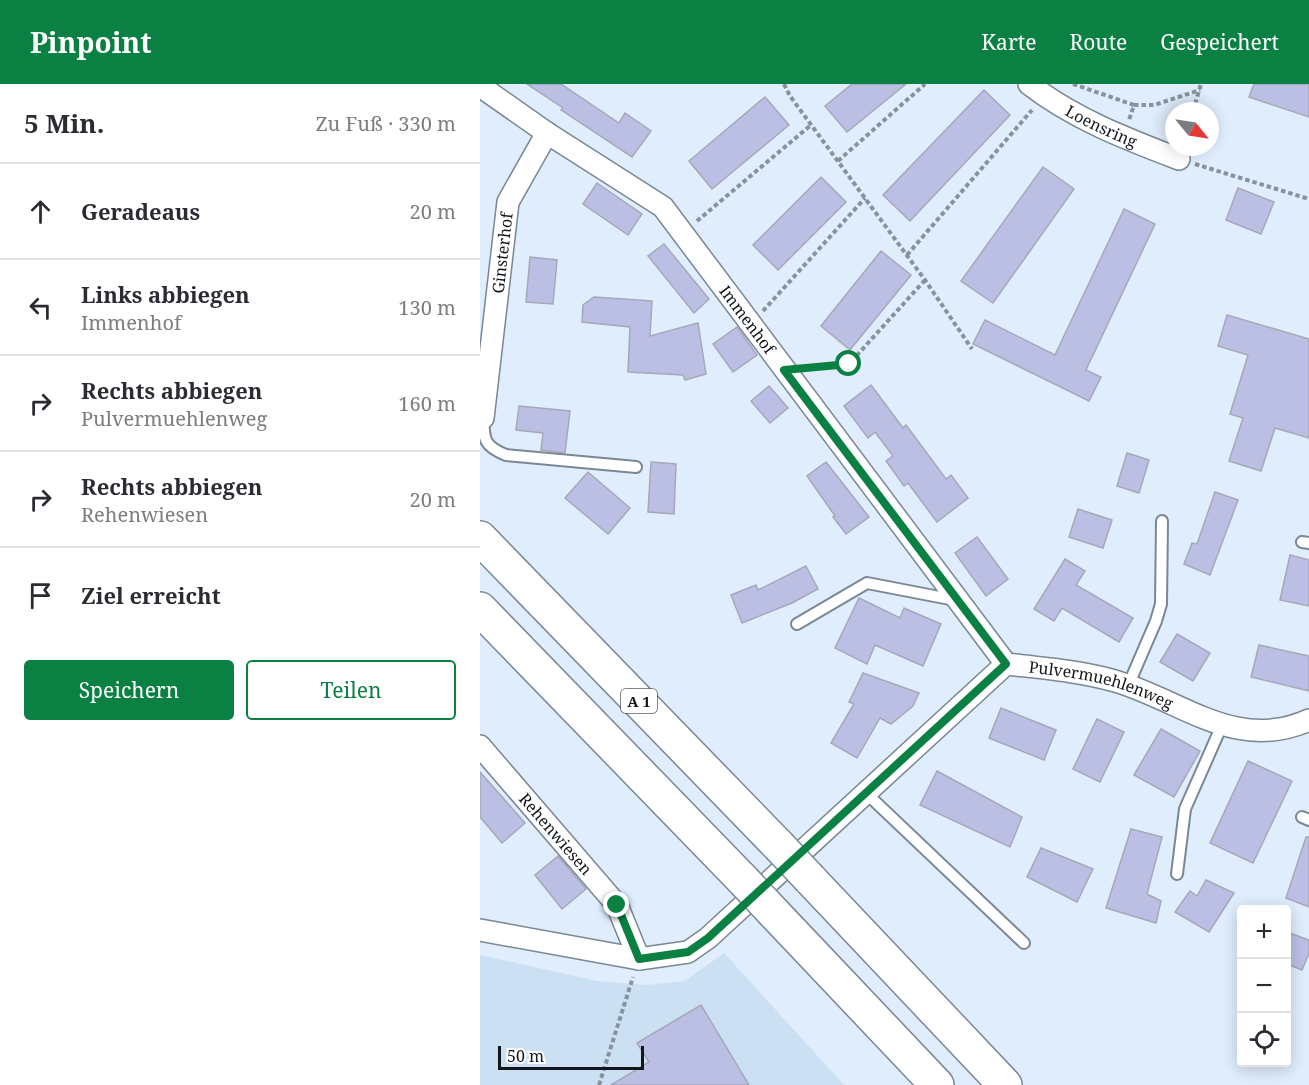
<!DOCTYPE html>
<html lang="de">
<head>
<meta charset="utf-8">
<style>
  body { margin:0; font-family:"Noto Serif",serif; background:#f2f2f3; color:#2b2b33 }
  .controls { position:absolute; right:18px; bottom:18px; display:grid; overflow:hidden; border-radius:6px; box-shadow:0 3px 15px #0003 }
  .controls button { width:54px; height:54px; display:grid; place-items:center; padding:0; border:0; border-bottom:2px solid #e1e1e2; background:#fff; color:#2b2b33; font:30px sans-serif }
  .compass { position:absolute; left:685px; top:18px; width:54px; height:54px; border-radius:50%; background:#fff; box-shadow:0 3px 15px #0003; rotate:120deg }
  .scale { position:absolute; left:18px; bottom:15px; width:146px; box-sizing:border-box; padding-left:6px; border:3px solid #12171c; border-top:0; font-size:16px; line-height:21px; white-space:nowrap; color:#12171c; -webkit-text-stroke:4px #fff; paint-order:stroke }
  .stop { position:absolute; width:18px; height:18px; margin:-14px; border:4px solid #0b8043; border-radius:50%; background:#fff }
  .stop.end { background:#0b8043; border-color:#fff; box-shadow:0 2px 6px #0008 }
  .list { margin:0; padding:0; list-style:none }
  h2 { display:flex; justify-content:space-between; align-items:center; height:78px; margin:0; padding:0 24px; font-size:26px }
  h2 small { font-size:20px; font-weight:400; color:#7c7c81 }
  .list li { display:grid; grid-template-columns:39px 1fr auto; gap:18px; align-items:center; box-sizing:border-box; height:96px; padding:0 24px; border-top:2px solid #e1e1e2 }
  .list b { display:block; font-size:22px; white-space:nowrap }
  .list p { margin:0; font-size:20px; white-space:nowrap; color:#7c7c81 }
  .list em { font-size:20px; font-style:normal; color:#7c7c81 }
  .actions { display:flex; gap:12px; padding:18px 24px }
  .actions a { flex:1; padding:14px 0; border:2px solid #0b8043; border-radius:6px; text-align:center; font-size:21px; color:#0b8043 }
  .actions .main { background:#0b8043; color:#fff }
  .icon { flex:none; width:33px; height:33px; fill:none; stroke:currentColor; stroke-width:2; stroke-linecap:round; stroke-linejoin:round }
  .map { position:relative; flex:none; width:829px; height:1001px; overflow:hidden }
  header { display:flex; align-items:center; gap:36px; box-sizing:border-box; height:84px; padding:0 30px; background:#0b8043; color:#fff }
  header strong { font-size:28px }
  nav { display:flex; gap:33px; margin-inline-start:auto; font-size:21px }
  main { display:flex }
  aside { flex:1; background:#fff }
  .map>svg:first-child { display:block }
  .built { fill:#cce0f4 }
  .building { fill:#bbbfe4; stroke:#a6a8b9; stroke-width:1.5 }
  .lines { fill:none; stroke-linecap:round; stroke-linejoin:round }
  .service-casing { stroke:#7a8794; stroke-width:14 }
  .minor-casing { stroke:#7a8794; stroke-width:24 }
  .motorway-casing { stroke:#7a8794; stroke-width:36 }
  .path { stroke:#88929d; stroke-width:4; stroke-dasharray:4.5 3; stroke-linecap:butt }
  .service { stroke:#fff; stroke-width:10 }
  .minor { stroke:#fff; stroke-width:21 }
  .motorway { stroke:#fff; stroke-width:33 }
  .motorway-bridge-casing { stroke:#7a8794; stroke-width:36; stroke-linecap:butt }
  .motorway-bridge { stroke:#fff; stroke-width:33 }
  .route { stroke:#0b8043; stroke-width:8 }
  .labels { text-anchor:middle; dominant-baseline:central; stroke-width:4.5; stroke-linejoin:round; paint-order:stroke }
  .shield { fill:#fff; stroke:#595d60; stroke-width:1.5 }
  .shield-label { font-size:15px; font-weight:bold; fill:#12171c }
  .street-label { font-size:16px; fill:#12171c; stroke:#fff }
</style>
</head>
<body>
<header>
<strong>Pinpoint</strong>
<nav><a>Karte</a><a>Route</a><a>Gespeichert</a></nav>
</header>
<main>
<aside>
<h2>5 Min.<small>Zu Fuß · 330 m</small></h2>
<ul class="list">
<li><svg class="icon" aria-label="ahead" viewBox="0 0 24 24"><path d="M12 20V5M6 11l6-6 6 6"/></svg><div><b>Geradeaus</b></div><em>20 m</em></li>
<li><svg class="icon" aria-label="left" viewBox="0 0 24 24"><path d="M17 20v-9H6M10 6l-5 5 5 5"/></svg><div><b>Links abbiegen</b><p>Immenhof</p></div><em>130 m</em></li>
<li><svg class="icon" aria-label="right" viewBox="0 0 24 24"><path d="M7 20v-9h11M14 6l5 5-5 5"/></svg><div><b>Rechts abbiegen</b><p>Pulvermuehlenweg</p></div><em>160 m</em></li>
<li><svg class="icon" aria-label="right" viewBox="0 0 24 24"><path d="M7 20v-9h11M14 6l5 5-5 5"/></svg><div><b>Rechts abbiegen</b><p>Rehenwiesen</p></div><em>20 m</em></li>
<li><svg class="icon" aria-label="arrive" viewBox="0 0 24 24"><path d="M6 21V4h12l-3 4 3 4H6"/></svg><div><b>Ziel erreicht</b></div></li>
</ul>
<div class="actions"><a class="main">Speichern</a><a>Teilen</a></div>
</aside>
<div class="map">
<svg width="829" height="1001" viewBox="0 0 829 1001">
  <rect width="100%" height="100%" fill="#dfedfc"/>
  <polygon class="built" points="244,869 364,1001 0,1001 0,871 117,897 167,901 205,897"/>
  <g class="building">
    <polygon points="47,0 81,0 139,39 145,29 171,47 152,73 81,26 83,24"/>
    <polygon points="372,0 426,0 367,48 345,22"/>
    <polygon points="774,0 829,0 829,33 769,13"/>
    <polygon points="504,6 530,31 430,137 403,111"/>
    <polygon points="285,13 309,41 232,105 209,77"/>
    <polygon points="563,83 594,105 513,219 481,197"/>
    <polygon points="341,93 366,118 298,186 273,161"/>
    <polygon points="117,99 162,130 148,151 103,120"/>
    <polygon points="758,104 794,118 781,150 746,136"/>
    <polygon points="644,125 675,140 606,286 621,293 609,317 493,260 505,236 575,271"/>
    <polygon points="184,160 229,215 214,229 168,172"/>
    <polygon points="401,167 431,191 370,266 341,242"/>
    <polygon points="50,173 77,176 73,220 46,218"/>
    <polygon points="114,213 172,217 170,252 218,239 226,290 205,296 203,291 148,288 150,243 102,238 103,221"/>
    <polygon points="747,231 829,255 829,354 795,344 781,387 749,377 763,334 750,330 768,271 738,262"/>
    <polygon points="257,243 277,271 253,288 233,260"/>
    <polygon points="391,301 423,344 426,341 466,395 471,391 488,414 457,438 428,399 424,402 406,377 413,372 395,348 388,354 364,322"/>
    <polygon points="289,302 308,324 290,339 271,317"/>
    <polygon points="39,322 90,327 85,369 61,366 63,349 36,346"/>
    <polygon points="647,369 669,376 659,409 637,402"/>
    <polygon points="171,378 196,380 194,430 168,428"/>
    <polygon points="346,378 389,433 366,450 353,433 355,432 327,392"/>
    <polygon points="108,388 150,424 128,450 85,414"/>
    <polygon points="735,408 758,416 730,491 704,480 712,459 717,460"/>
    <polygon points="598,425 632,436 623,464 589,453"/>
    <polygon points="497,453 528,495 506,512 475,469"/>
    <polygon points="810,471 829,476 829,522 800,516"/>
    <polygon points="585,475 605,487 596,501 653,534 639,558 582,524 574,537 554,525"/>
    <polygon points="326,482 338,505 312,519 262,539 251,511 276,501 278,506"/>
    <polygon points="379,514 420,534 424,524 461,540 443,582 395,561 387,580 355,564"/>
    <polygon points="697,550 730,569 713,597 680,578"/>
    <polygon points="779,561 829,572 829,607 771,593"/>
    <polygon points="383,589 439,609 433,622 411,640 400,634 377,674 351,659 374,620 369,618"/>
    <polygon points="521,624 576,646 564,676 509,654"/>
    <polygon points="617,635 644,648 620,698 593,685"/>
    <polygon points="681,645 720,667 694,713 654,691"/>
    <polygon points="768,677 812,697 773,779 730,759"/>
    <polygon points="457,687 542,733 530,763 440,721"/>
    <polygon points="0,688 45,739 22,759 0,733"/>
    <polygon points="651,745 682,753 667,810 681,817 676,839 626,824"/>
    <polygon points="826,753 829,753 829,823 806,814"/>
    <polygon points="561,764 613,785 597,818 547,793"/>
    <polygon points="78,772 106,805 82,825 55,791"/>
    <polygon points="726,796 754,809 729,848 695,828 710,807 717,812"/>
    <polygon points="807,848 829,856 829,869 822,886 807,880"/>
    <polygon points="221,921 269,1001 131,1001 169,978 157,959"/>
  </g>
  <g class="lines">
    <defs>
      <g id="service">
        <path d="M3 334C4 356 4 362 26 371L156 383"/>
        <polyline points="822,458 829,459"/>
        <polyline points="317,540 387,499 475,516"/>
        <polyline points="648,602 676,537 681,520 682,437"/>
        <polyline points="386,709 544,859"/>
        <polyline points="822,733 829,736"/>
        <polyline points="697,790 705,725 742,641"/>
      </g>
      <g id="minor">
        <path id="s1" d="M549 0C594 35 647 55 699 75"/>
        <path id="s2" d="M0 2 67 49 183 123 526 580"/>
        <path id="s3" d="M3 334 28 118 67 49"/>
        <path id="s4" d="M0 662 137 821 159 875"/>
        <path id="s5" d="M0 846 159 875 208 868 228 854 526 580C562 584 600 587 635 597 701 616 756 669 829 636"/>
      </g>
      <g id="motorway">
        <polyline points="0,454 299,762"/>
        <polyline points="0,525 264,797"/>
        <polyline points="330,795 525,1001"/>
        <polyline points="294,829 457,1001"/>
      </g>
    </defs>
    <use href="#service" class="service-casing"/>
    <use href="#minor" class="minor-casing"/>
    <use href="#motorway" class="motorway-casing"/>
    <g class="path">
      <polyline points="304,0 310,12 445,196 492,265"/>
      <polyline points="593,0 654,21 649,36"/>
      <polyline points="654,21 674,21 720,6"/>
      <polyline points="713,27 721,0"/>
      <polyline points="358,77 445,0"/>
      <polyline points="715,80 829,115"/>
      <polyline points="217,137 331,41"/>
      <polyline points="427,171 552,26"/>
      <polyline points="283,227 385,114"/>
      <polyline points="328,284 369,280 445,196"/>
      <polyline points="119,1001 153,893"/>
    </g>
    <use href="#service" class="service"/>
    <use href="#minor" class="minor"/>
    <use href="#motorway" class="motorway"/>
    <defs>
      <g id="motorway-bridge">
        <polyline points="299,762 330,795"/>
        <polyline points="264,797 294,829"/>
      </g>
    </defs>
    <use href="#motorway-bridge" class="motorway-bridge-casing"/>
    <use href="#motorway-bridge" class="motorway-bridge"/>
  </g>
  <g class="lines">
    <polyline class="route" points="137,821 159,875 208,868 228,854 526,580 304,286 369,280"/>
  </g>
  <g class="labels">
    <rect class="shield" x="141" y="605" width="36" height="24" rx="4.5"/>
    <g class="shield-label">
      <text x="159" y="617">A 1</text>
    </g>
    <g class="street-label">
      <text stroke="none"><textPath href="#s1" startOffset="84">Loensring</textPath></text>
      <text stroke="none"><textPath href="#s3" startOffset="166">Ginsterhof</textPath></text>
      <text stroke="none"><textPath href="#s2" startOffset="360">Immenhof</textPath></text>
      <text stroke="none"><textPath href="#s5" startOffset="738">Pulvermuehlenweg</textPath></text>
      <text stroke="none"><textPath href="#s4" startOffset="116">Rehenwiesen</textPath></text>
    </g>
  </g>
</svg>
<div class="controls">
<button>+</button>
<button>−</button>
<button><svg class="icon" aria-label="locate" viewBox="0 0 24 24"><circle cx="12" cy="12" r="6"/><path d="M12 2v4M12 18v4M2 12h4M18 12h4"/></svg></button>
</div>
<svg class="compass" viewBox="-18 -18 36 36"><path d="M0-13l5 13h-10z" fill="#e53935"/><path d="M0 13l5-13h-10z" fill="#7c7c81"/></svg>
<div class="scale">50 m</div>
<div class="stop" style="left:369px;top:280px"></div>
<div class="stop end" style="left:137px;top:821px"></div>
</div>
</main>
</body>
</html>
